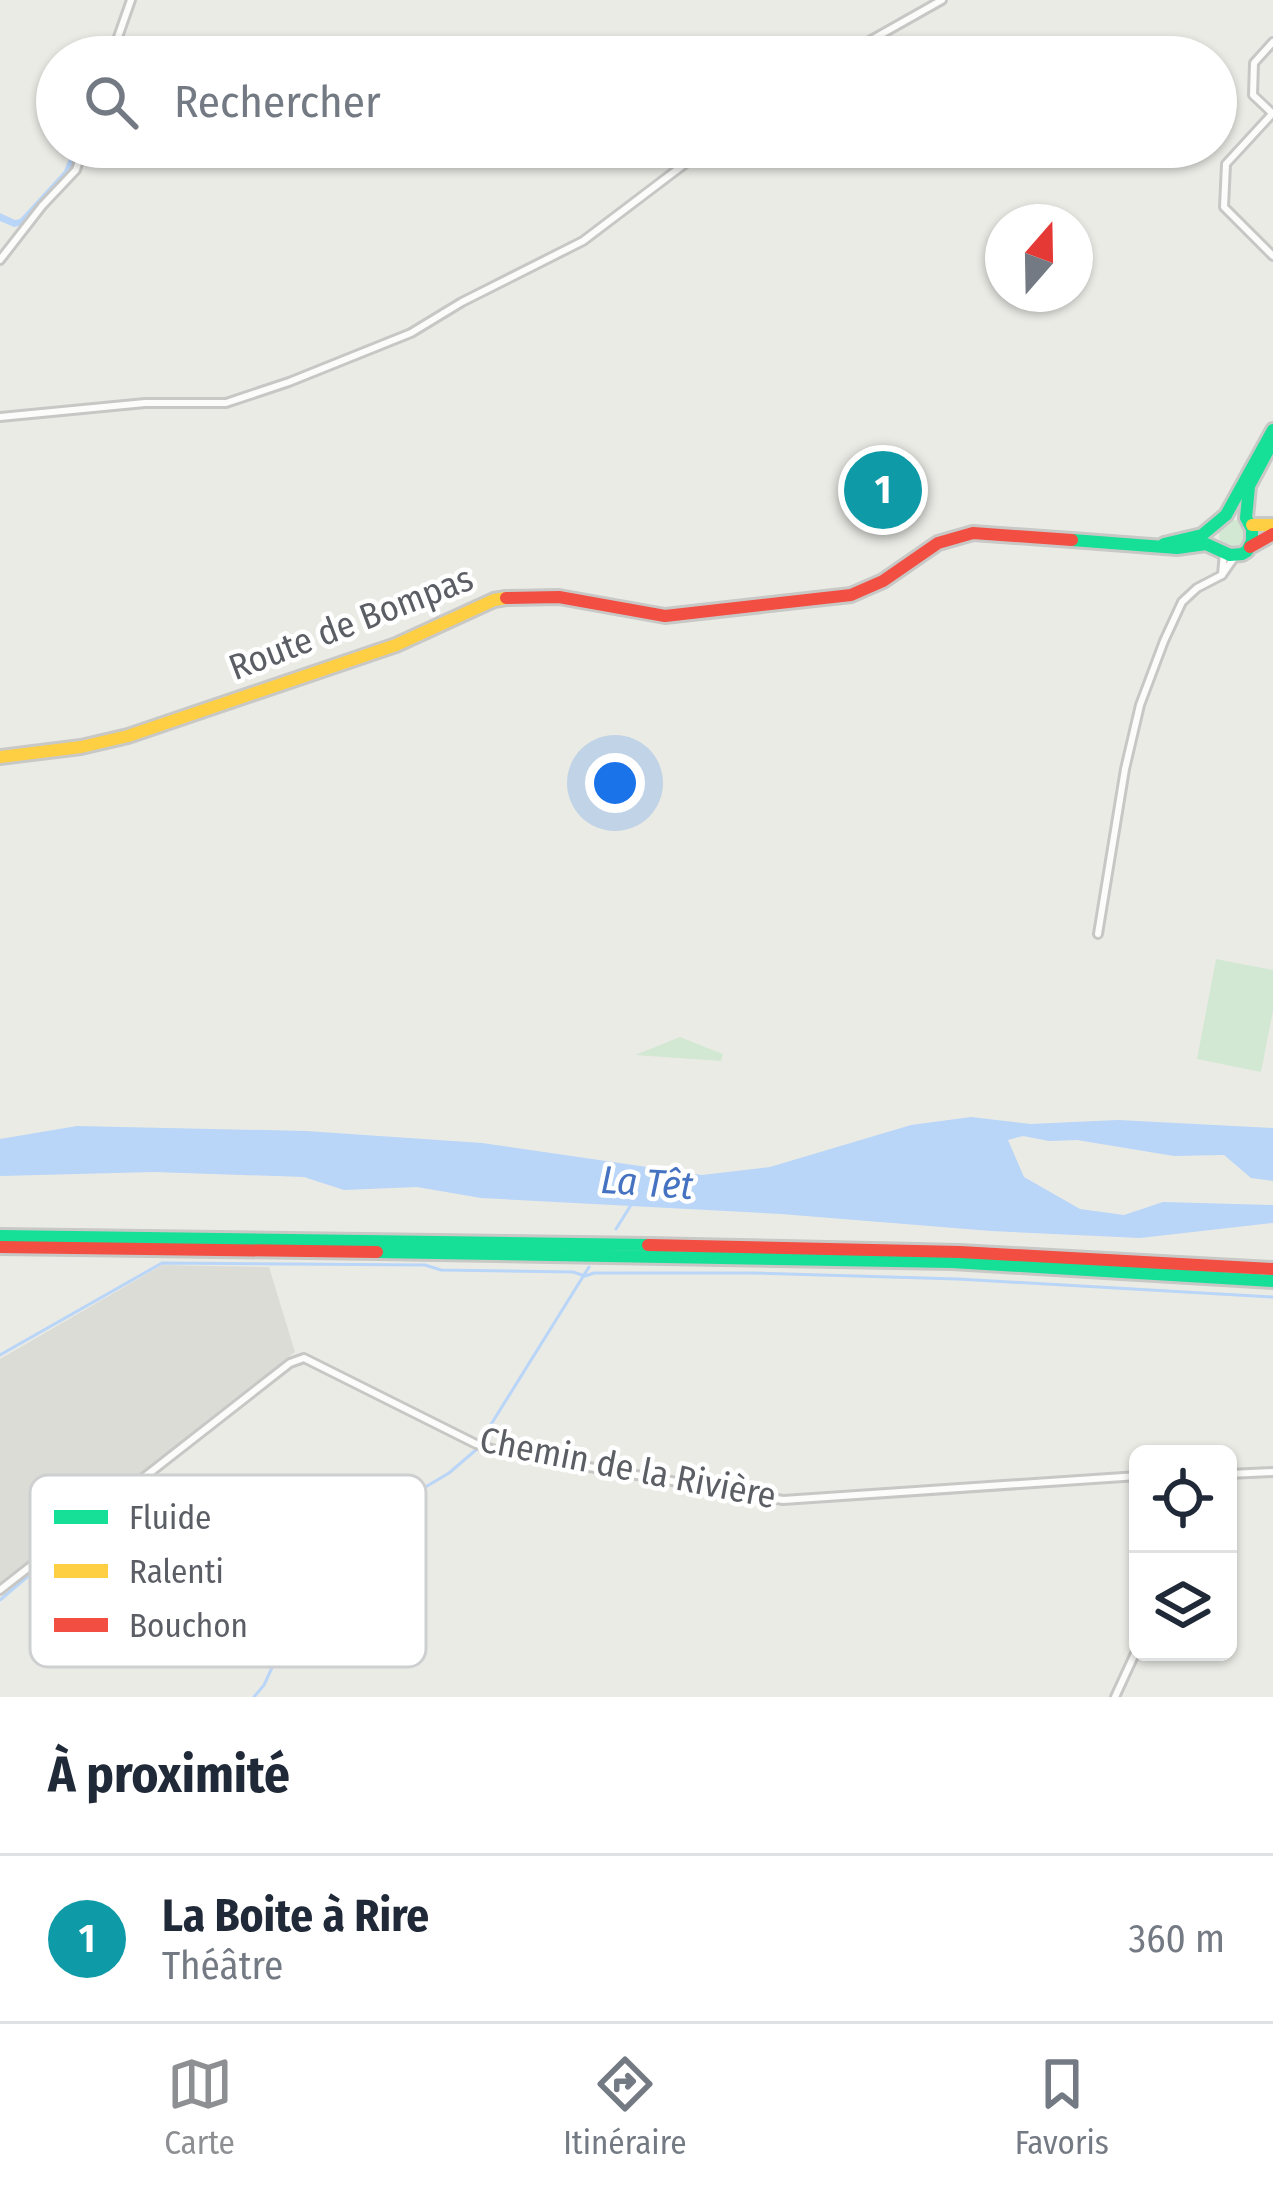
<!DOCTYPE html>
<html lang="fr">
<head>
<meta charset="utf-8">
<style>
  body { margin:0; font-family:"Fira Sans Condensed",sans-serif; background:#f2f2f3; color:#1f2937 }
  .controls { position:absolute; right:36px; bottom:36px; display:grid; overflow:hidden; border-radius:18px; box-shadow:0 3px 9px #0004 }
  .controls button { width:108px; height:108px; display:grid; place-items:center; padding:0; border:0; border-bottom:3px solid #e0e1e3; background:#fff; color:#1f2937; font:60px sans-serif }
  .compass { position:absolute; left:985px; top:204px; width:108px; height:108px; border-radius:50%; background:#fff; box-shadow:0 3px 9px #0004; rotate:20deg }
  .you { position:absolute; left:615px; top:783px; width:42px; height:42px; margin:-30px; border:9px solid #fff; border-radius:50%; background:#1a73e8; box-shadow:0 0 0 18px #1a73e833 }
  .badge { display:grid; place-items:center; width:78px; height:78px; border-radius:50%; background:#8d8f92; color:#fff; font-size:39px; font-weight:700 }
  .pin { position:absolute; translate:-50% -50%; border:6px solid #fff; box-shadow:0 3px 12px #0006 }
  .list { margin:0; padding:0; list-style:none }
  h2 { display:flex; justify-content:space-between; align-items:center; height:156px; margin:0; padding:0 48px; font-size:51px }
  h2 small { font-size:39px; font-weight:400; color:#747a83 }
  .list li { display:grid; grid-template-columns:78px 1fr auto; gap:36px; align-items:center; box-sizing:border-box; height:168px; padding:0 48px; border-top:3px solid #e0e1e3 }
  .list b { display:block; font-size:45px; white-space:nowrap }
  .list p { margin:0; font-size:39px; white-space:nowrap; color:#747a83 }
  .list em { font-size:39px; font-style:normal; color:#747a83 }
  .icon { flex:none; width:66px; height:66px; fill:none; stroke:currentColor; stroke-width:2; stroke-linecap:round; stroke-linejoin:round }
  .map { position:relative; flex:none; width:1273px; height:1697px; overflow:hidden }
  .search { position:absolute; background:#fff; box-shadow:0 3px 9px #0004; left:36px; right:36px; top:36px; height:132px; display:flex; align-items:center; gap:30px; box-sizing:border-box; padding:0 42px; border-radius:66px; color:#747a83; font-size:45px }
  .sheet { height:324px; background:#fff }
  nav { display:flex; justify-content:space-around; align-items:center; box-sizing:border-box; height:168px; border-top:3px solid #e0e1e3; background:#fff; font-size:33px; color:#747a83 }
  nav a { display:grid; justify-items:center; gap:6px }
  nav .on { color:#8d8f92 }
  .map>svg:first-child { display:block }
  .industrial { fill:#dcdcd7 }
  .green { fill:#d3e8d3 }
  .water { fill:#b9d5f7 }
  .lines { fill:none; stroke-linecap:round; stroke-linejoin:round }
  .stream { stroke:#b9d5f7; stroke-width:3 }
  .street-casing { stroke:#c7c8c6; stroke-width:12 }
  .fast-casing { stroke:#c8c8c7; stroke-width:18 }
  .slow-casing { stroke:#c8c8c7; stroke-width:18 }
  .jam-casing { stroke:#c8c8c7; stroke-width:18 }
  .street { stroke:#fcfcfb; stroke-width:6 }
  .fast { stroke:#16e098; stroke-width:12 }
  .slow { stroke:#ffcf43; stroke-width:12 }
  .jam { stroke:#f24e42; stroke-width:12 }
  .labels { text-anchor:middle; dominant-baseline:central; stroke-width:9; stroke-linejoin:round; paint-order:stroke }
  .street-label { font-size:36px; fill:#5b5e64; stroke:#fff }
  .water-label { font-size:39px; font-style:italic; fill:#4572c1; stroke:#fff }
  .key { fill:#fff; stroke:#cecfd0; stroke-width:3 }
  .key-label { font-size:33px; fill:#5b5e64 }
</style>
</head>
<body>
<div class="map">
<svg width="1273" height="1697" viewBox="0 0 1273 1697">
  <rect width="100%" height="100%" fill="#ebebe6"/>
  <polygon class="industrial" points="162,1265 269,1267 295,1352 0,1586 0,1359"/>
  <g class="green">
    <circle cx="1234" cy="535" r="15"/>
    <polygon points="1216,959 1273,970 1273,1011 1261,1072 1197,1059"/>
    <polygon points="680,1037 723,1054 721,1061 635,1055"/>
  </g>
  <g class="water">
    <polygon points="74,147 80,147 69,175 23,225 14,227 0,221 0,213 15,220 20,219 64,171"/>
    <polygon points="971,1117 1030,1124 1118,1120 1273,1128 1273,1181 1251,1178 1224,1155 1174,1156 1077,1140 1049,1141 1023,1136 1008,1140 1024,1177 1080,1209 1124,1215 1163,1202 1273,1205 1273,1223 1140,1238 991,1231 781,1214 481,1198 417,1187 344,1190 304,1177 154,1172 0,1176 0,1139 77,1126 306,1131 482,1143 702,1175 770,1167 911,1125"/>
  </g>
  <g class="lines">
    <g class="stream">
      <polyline points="616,1229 631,1205"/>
      <polyline points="0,1355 162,1263 425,1265 441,1270 573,1272 585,1276 594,1273 752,1273 958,1279 1273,1297"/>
      <polyline points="480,1442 589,1267"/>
      <polyline points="0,1600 39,1567 147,1501 366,1513 412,1495 449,1473 477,1449"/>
      <polyline points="254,1697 264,1685 300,1607 341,1585 366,1513"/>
    </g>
    <defs>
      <g id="street">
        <polyline points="111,57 131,0"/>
        <polyline points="841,57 942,0"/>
        <polyline points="1272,113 1253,95 1254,63 1273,42"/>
        <polyline points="1272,114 1226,164 1224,207 1273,256"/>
        <polyline points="0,260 42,206 76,170 83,147"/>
        <polyline points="0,417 145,403 226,403 289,382 411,333 462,302 583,241 707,147"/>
        <polyline points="1224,552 1222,575 1236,555"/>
        <polyline points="1098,934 1125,769 1140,705 1164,641 1182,602 1197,588 1222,575"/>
        <polyline points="1228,1474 1273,1472"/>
        <polyline points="0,1590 290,1363 304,1358 476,1444 501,1452 783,1500 1138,1476"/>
        <polyline points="1115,1697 1138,1647"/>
      </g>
      <g id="fast">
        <polyline points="1072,540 1177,548 1206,544 1230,555 1242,554 1247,551 1252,541 1252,529 1246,518 1249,486 1273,441"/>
        <polyline points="1164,544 1202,535 1226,515 1273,430"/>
        <polyline points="0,1236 648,1245"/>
        <polyline points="377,1252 952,1262 1273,1281"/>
      </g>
      <g id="slow">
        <polyline points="1252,525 1273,525"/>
        <polyline points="0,757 81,747 128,736 396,645 494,600 506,598"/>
      </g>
      <g id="jam">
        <polyline points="1250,547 1273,534"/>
        <polyline points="506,598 559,597 665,616 851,595 883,581 938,543 973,533 1072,540"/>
        <polyline points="648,1245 960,1252 1273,1269"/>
        <polyline points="0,1247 377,1252"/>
      </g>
    </defs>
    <use href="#street" class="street-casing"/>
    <use href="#fast" class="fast-casing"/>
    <use href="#slow" class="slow-casing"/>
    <use href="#jam" class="jam-casing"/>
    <use href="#street" class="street"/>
    <use href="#fast" class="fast"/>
    <use href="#slow" class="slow"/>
    <use href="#jam" class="jam"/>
  </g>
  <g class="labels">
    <g class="street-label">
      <text transform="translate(351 623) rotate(-21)">Route de Bompas</text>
      <text transform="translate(628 1468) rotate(11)">Chemin de la Rivière</text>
    </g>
    <g class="water-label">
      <text transform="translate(647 1183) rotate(4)">La Têt</text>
    </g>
  </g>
  <rect x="30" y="1475" width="396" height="192" rx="18" class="key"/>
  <rect x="54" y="1510" width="54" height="14" fill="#16e098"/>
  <rect x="54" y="1564" width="54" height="14" fill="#ffcf43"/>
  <rect x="54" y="1618" width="54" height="14" fill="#f24e42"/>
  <g class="key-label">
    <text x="129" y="1529">Fluide</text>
    <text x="129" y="1583">Ralenti</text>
    <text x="129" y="1637">Bouchon</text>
  </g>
</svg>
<div class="controls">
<button><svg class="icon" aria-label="locate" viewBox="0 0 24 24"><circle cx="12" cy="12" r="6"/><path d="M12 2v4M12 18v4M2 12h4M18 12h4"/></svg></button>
<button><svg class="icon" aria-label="layers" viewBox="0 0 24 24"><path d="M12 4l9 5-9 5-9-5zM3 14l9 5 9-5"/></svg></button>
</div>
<svg class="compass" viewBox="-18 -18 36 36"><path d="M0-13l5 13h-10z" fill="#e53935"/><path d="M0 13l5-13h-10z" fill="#747a83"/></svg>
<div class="you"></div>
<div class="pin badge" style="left:883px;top:490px;background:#0f9aa8">1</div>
<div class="search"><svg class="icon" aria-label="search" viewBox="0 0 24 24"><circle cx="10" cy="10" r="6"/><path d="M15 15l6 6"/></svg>Rechercher</div>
</div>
<section class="sheet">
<h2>À proximité<small></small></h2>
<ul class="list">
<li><span class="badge" style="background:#0f9aa8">1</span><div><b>La Boite à Rire</b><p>Théâtre</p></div><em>360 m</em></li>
</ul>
</section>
<nav>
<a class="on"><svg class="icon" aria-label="map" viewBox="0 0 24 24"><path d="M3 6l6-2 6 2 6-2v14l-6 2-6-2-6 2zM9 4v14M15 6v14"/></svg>Carte</a>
<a><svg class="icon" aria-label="directions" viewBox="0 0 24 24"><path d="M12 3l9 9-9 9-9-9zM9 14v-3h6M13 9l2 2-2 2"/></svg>Itinéraire</a>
<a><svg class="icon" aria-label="saved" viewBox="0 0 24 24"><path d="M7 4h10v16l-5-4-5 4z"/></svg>Favoris</a>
</nav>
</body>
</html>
